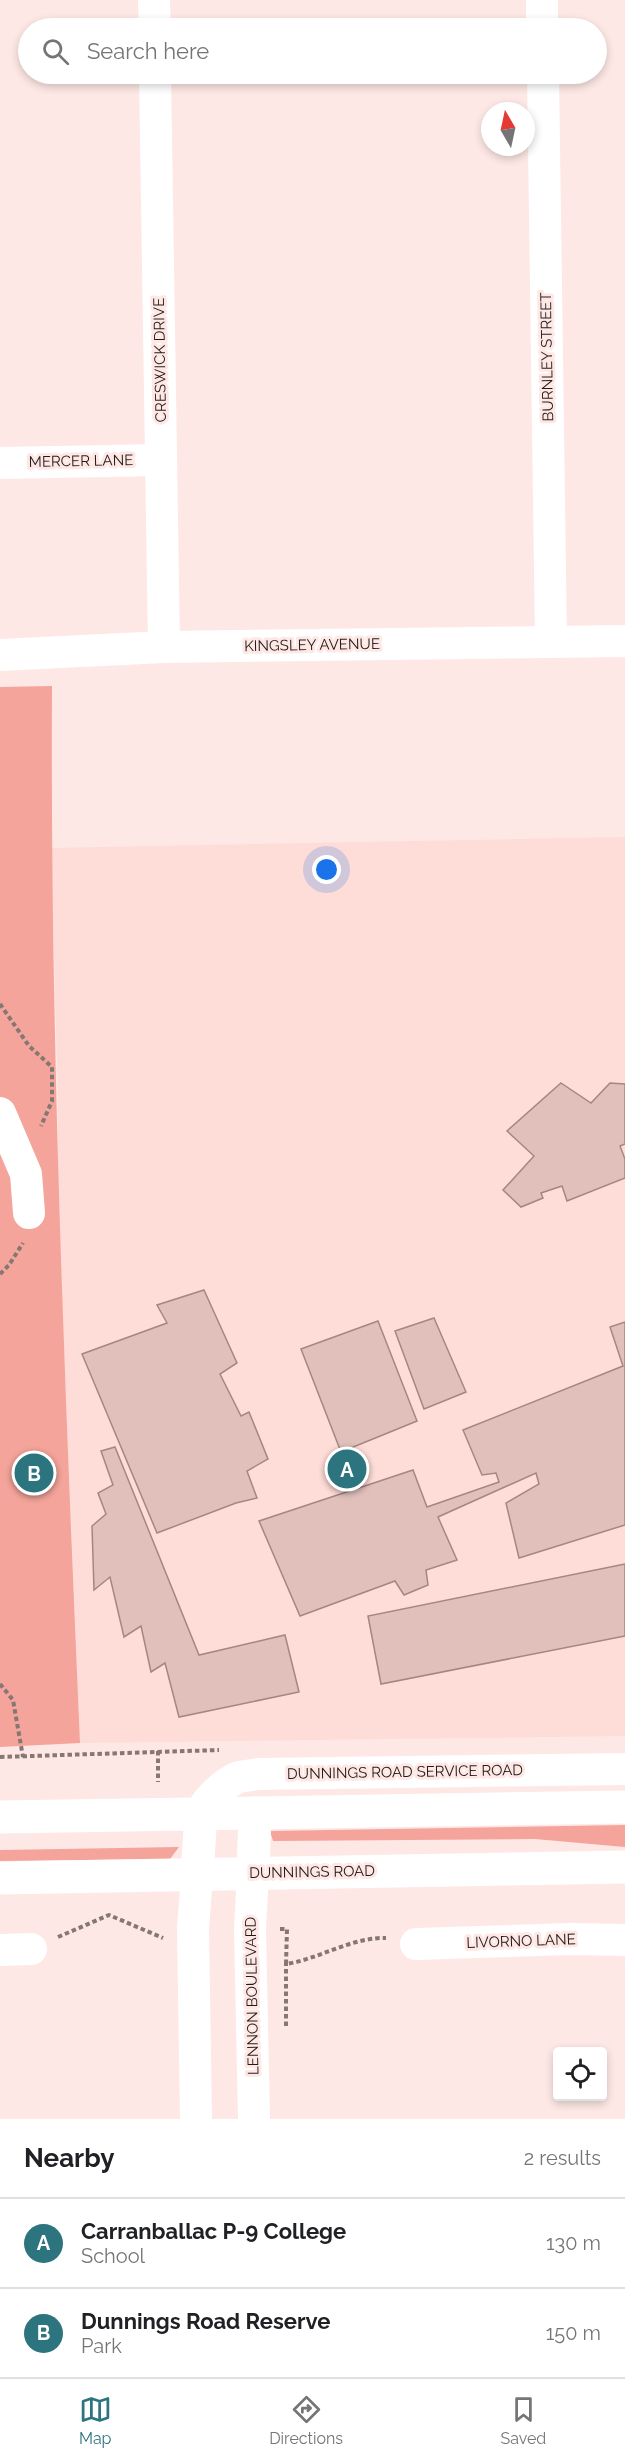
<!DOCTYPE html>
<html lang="en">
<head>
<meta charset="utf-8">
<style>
  body { margin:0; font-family:Raleway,sans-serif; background:#f6f6f6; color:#202124 }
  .controls { position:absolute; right:18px; bottom:18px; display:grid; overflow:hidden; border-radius:6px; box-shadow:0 3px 9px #0003 }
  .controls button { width:54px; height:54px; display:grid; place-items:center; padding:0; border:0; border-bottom:2px solid #e0e0e0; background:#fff; color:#202124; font:30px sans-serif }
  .compass { position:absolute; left:481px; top:102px; width:54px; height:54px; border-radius:50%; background:#fff; box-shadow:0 3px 9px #0003; rotate:351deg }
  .you { position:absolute; left:327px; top:870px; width:21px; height:21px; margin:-15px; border:4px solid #fff; border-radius:50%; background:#1a73e8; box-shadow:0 0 0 9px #1a73e833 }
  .badge { display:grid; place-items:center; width:39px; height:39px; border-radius:50%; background:#2c747e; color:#fff; font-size:20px; font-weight:700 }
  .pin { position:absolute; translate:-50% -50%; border:3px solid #fff; box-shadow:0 2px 6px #0006 }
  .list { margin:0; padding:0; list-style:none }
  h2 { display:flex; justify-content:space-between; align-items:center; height:78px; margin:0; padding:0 24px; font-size:26px }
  h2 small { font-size:20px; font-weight:400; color:#757577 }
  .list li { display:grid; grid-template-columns:39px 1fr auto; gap:18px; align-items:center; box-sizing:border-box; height:90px; padding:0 24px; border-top:2px solid #e0e0e0 }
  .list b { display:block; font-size:22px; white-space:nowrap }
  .list p { margin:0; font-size:20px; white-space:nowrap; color:#757577 }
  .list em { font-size:20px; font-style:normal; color:#757577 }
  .icon { flex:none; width:33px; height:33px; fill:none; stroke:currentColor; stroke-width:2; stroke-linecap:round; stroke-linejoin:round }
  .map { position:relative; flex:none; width:625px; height:2119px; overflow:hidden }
  .search { position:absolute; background:#fff; box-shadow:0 3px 9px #0003; left:18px; right:18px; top:18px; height:66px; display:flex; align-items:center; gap:15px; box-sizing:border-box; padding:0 21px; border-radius:33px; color:#757577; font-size:22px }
  .sheet { height:258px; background:#fff }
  nav { display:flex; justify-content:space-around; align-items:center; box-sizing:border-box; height:84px; border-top:2px solid #e0e0e0; background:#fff; font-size:16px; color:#757577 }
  nav a { display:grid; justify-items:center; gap:3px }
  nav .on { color:#2c747e }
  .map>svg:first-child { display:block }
  .built { fill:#fedcd7 }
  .green { fill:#f4a49a }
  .building { fill:#e1c0bb; stroke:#a58682; stroke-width:1.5 }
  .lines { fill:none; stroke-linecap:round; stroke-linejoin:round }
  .path { stroke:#867774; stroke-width:4; stroke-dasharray:4.5 3; stroke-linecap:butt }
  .minor { stroke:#fff; stroke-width:32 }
  .major { stroke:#fff; stroke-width:33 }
  .labels { text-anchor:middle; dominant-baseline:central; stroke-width:6; stroke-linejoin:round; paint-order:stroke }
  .street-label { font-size:15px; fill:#241917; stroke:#fde8e5 }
</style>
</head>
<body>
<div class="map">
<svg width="625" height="2119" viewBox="0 0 625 2119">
  <rect width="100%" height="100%" fill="#fde8e5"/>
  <polygon class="built" points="625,837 625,1736 80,1743 58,1202 58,1094 51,848"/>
  <g class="green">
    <path d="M52 686C50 1039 65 1391 80 1743L0 1747V687Z"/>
    <polygon points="625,1825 625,1847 535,1839 273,1841 270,1831"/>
    <polygon points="179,1847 170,1859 0,1861 0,1850"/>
  </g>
  <g class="building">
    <polygon points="561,1083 591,1103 610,1083 625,1084 625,1144 620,1146 625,1159 625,1178 567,1201 562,1186 541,1193 543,1198 521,1207 503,1190 534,1156 507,1131"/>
    <polygon points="204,1290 237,1363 220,1374 241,1416 249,1412 268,1459 247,1471 257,1498 236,1503 157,1533 82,1354 167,1323 157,1305"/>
    <polygon points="434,1318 466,1392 424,1409 395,1331"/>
    <polygon points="378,1321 417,1421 341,1452 301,1349"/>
    <polygon points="625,1322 625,1525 519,1558 506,1503 539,1484 536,1473 438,1517 457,1560 426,1570 428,1585 404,1595 395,1581 300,1616 259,1521 413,1470 427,1507 499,1482 496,1473 482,1475 463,1430 623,1366 610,1327"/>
    <polygon points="115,1447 199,1655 285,1635 299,1692 179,1717 165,1663 151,1672 141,1626 124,1637 110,1577 94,1590 92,1526 106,1514 98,1493 113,1485 101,1451"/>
    <polygon points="625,1564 625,1636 381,1684 368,1616"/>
  </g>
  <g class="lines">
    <g class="path">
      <polyline points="0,1004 29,1046 52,1067 52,1101 41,1126"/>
      <polyline points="0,1274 9,1265 23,1243"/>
      <polyline points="0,1684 13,1700 23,1757"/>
      <polyline points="158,1751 158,1782"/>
      <polyline points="0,1757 219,1750"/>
      <path d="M280 1929H287L286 1964C319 1959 352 1937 386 1938"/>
      <polyline points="58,1937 109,1915 163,1938"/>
      <polyline points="286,2026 286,1964"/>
    </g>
    <g class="minor">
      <polyline points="154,0 155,28"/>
      <polyline points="542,0 542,28"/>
      <polyline points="155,74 164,647"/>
      <polyline points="543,74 551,641"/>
      <polyline points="0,463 161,460"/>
      <polyline points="0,655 164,647 625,641"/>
      <polyline points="0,1113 26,1174 29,1213"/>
      <path d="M201 1814C204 1801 226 1782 239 1777 245 1776 252 1775 258 1774L625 1769"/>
      <polyline points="253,1873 250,1929 254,2119"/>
      <polyline points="416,1944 570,1939 625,1940"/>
      <polyline points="0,1950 31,1949"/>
      <polyline points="196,2119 193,1929 197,1875"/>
    </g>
    <g class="major">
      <polyline points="0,1817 625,1807"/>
      <polyline points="253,1873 255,1813"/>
      <polyline points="197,1875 201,1814"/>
      <polyline points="0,1878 625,1867"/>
    </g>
  </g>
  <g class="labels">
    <g class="street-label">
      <text transform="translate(547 357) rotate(-91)">BURNLEY STREET</text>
      <text transform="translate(160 360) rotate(-91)">CRESWICK DRIVE</text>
      <text transform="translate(81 461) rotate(-1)">MERCER LANE</text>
      <text transform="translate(312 645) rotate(-1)">KINGSLEY AVENUE</text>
      <text transform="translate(405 1772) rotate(-1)">DUNNINGS ROAD SERVICE ROAD</text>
      <text transform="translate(312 1872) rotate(-1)">DUNNINGS ROAD</text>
      <text transform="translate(521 1941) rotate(-2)">LIVORNO LANE</text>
      <text transform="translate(252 1996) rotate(-91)">LENNON BOULEVARD</text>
    </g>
  </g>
</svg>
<div class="controls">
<button><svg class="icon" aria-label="locate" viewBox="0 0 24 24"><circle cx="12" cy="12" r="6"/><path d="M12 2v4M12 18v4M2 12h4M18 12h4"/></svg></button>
</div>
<svg class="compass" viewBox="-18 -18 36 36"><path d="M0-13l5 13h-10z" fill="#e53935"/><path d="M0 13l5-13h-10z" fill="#757577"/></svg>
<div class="you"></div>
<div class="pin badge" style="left:347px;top:1469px">A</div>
<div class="pin badge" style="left:34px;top:1473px">B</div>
<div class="search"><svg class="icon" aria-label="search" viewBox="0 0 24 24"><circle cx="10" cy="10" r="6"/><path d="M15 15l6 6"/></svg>Search here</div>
</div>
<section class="sheet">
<h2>Nearby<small>2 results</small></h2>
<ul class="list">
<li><span class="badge">A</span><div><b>Carranballac P-9 College</b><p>School</p></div><em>130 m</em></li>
<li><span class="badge">B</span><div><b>Dunnings Road Reserve</b><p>Park</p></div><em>150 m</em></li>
</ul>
</section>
<nav>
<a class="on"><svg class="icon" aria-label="map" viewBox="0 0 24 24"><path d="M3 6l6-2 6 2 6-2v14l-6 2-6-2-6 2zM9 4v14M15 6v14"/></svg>Map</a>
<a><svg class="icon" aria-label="directions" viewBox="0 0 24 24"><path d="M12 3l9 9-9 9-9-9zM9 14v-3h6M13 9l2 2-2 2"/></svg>Directions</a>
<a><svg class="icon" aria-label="saved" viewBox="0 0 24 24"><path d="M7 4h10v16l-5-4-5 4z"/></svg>Saved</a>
</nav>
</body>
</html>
